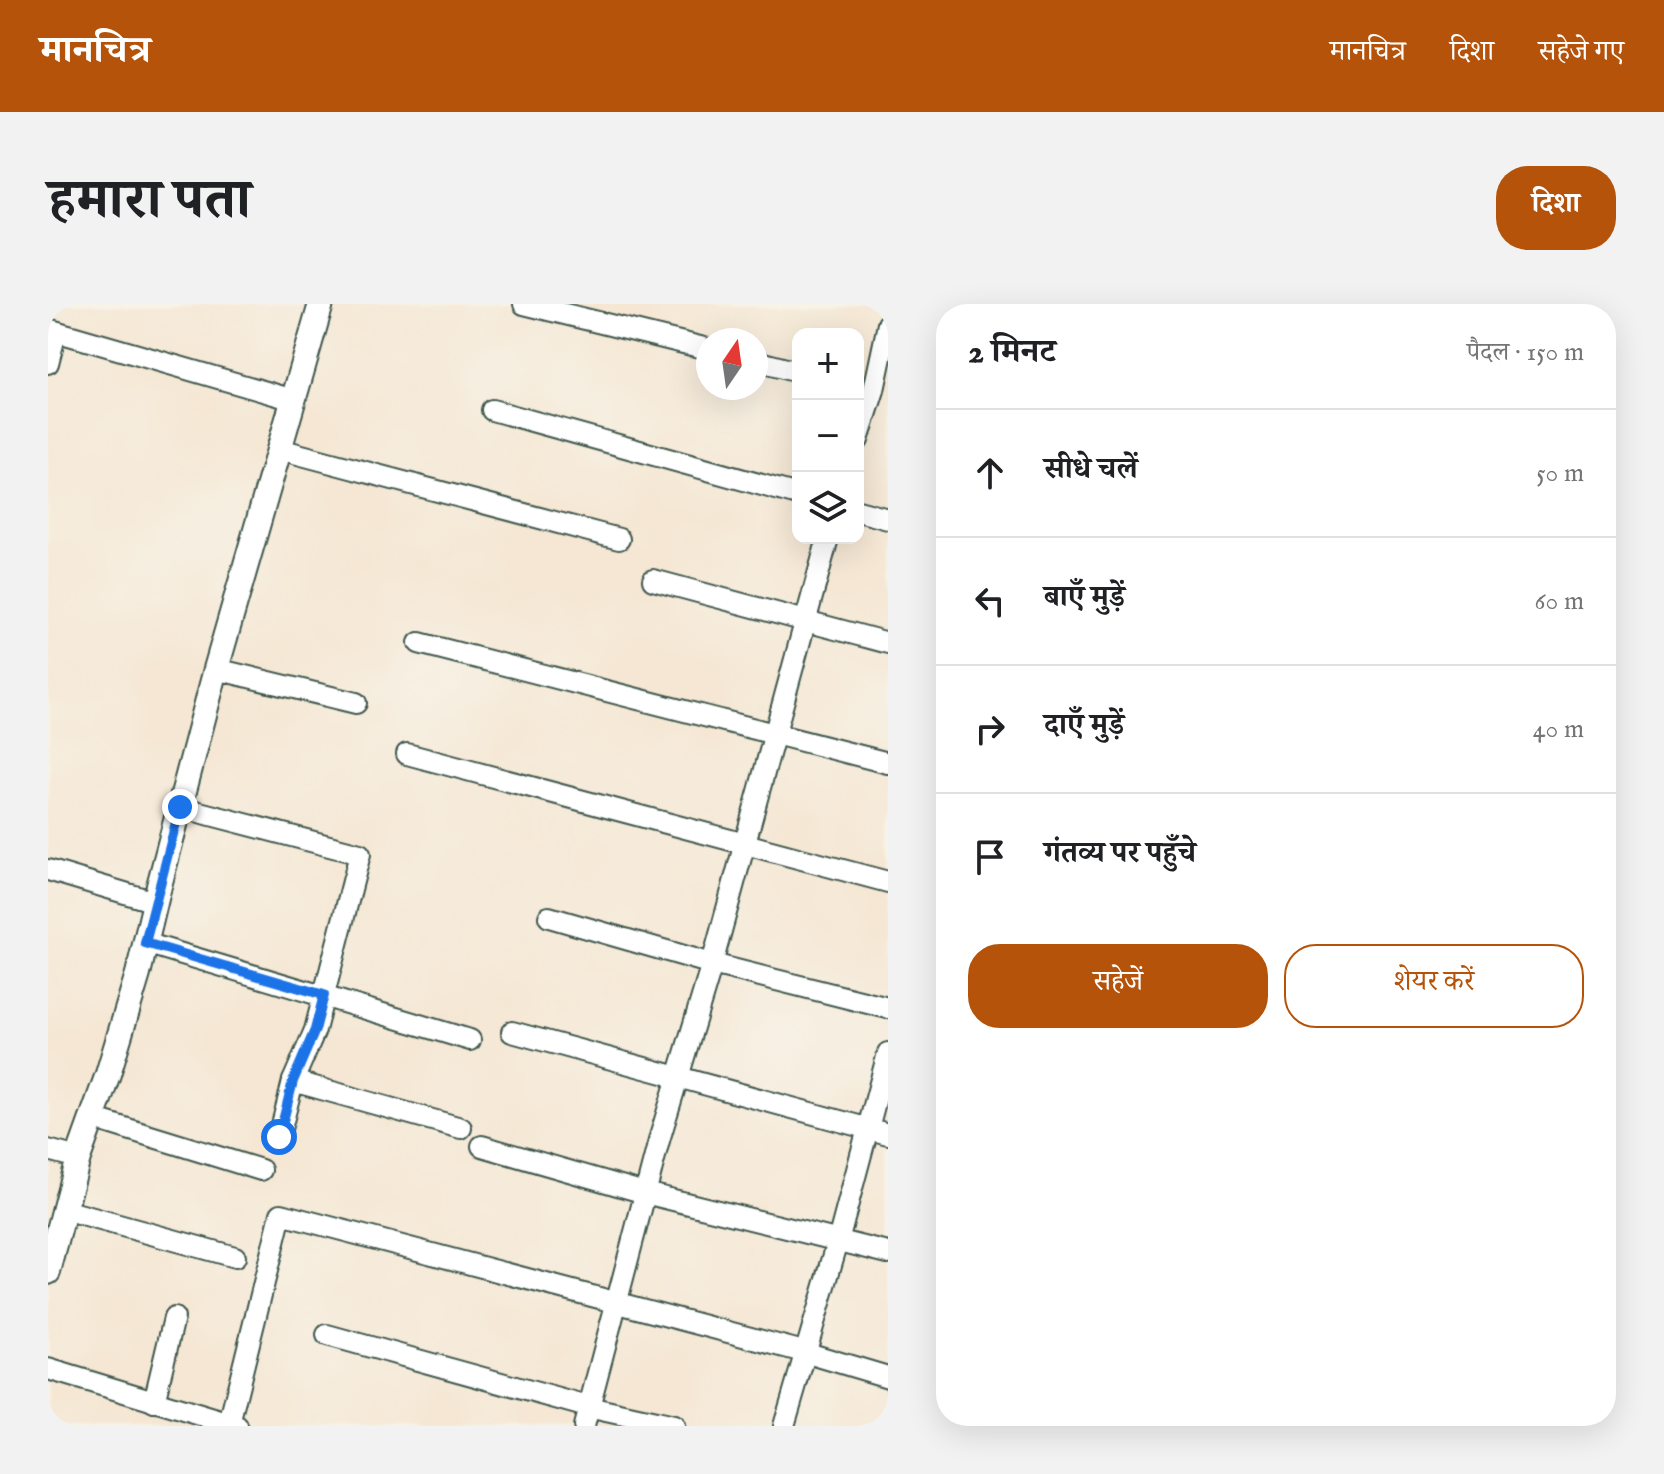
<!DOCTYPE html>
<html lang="hi">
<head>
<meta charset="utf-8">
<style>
  body { margin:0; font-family:"IM FELL English","Noto Serif Devanagari",serif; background:#f2f2f2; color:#202124 }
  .controls { position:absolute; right:24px; top:24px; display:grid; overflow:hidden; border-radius:16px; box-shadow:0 8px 32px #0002 }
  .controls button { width:72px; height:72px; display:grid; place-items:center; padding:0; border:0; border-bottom:2px solid #e0e0e0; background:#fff; color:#202124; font:40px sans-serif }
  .compass { position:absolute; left:648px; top:24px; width:72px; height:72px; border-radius:50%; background:#fff; box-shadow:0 8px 32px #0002; rotate:13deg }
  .stop { position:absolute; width:24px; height:24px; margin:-18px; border:6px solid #1a73e8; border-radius:50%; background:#fff }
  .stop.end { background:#1a73e8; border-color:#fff; box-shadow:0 2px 8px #0008 }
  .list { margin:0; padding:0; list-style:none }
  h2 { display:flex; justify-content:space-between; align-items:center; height:104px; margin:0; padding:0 32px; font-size:34px }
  h2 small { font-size:26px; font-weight:400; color:#757577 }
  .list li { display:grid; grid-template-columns:52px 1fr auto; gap:24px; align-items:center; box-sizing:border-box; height:128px; padding:0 32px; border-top:2px solid #e0e0e0 }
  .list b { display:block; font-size:30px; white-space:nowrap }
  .list em { font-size:26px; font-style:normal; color:#757577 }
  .actions { display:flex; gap:16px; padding:24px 32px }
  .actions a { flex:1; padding:18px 0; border:2px solid #b45309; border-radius:32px; text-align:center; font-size:28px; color:#b45309 }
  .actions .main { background:#b45309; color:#fff }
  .icon { flex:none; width:44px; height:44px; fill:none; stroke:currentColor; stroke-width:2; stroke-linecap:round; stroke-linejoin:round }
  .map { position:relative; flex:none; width:840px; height:1122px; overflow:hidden; border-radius:32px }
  header { display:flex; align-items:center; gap:48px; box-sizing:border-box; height:112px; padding:0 40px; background:#b45309; color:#fff }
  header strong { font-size:38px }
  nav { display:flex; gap:44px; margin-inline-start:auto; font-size:28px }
  .intro { display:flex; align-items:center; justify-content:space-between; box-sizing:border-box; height:192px; padding:0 48px }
  h1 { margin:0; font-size:56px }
  .button { padding:20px 36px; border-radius:32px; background:#b45309; color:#fff; font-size:28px; font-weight:700 }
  main { display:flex; gap:48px; padding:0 48px }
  aside { flex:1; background:#fff; border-radius:32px; box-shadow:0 8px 32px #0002 }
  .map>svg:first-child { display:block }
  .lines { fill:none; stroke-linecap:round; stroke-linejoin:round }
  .minor-casing { stroke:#3f564c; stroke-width:24 }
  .tertiary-casing { stroke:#3f564c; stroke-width:28 }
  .minor { stroke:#fff; stroke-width:20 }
  .tertiary { stroke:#fff; stroke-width:24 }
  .route { stroke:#1a73e8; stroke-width:10 }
</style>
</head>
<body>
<header>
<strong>मानचित्र</strong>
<nav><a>मानचित्र</a><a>दिशा</a><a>सहेजे गए</a></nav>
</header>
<div class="intro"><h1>हमारा पता</h1><a class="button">दिशा</a></div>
<main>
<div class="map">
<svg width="840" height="1122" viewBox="0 0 840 1122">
  <rect width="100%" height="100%" fill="#f7f3e8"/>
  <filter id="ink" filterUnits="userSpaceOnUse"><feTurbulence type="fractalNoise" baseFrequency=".0125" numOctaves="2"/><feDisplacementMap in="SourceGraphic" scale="16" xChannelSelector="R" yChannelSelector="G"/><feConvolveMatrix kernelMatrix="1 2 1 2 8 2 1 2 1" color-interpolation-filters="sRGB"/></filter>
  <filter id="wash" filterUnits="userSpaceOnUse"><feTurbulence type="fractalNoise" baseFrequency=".006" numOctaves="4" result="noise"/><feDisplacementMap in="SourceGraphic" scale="32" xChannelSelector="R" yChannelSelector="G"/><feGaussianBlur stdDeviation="1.8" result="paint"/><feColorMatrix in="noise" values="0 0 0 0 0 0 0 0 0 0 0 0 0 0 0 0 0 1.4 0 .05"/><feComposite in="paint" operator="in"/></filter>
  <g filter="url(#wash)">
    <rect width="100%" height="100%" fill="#f5e7d4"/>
  </g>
  <g filter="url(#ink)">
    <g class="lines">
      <defs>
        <g id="minor">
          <polyline points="476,0 660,45"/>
          <polyline points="0,25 246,96"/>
          <polyline points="708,57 750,68"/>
          <polyline points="0,59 8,28"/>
          <polyline points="444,106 750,191"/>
          <polyline points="810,136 826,86 840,20"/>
          <polyline points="231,145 571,235"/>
          <polyline points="810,207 840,215"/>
          <polyline points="605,276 840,339"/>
          <polyline points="371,339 840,459"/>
          <polyline points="168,365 308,399"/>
          <polyline points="359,450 840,578"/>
          <polyline points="132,503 312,550 267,726 245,777 231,833"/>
          <polyline points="0,566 107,598"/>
          <polyline points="501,613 664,660 840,704"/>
          <polyline points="97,639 422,736"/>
          <polyline points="464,728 840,830"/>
          <polyline points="245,777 413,824"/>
          <polyline points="44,814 213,866"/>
          <polyline points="434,842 597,889 840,949"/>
          <polyline points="0,846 30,854"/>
          <polyline points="16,906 187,953"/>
          <polyline points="279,1031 540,1103 626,1122"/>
          <polyline points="0,1065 189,1122"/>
          <polyline points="106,1098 126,1014"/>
          <polyline points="181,1120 233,910 756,1048 840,1073"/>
          <polyline points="536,1122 612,833 664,660 780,234"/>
          <polyline points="736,1122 790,937 840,749"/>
        </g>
        <polyline id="tertiary" points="0,968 30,854 60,770 90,670 111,582 168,365 273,0"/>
      </defs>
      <use href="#minor" class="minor-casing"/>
      <use href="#tertiary" class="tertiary-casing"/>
      <use href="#minor" class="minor"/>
      <use href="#tertiary" class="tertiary"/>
    </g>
  </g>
  <g class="lines" filter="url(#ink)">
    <polyline class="route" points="132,503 97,639 276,691 267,726 245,777 231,833"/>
  </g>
</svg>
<div class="controls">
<button>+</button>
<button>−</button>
<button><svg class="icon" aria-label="layers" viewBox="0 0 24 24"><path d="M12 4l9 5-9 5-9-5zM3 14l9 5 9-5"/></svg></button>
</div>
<svg class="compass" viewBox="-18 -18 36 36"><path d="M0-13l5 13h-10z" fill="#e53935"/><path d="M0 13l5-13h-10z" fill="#757577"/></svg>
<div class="stop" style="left:231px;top:833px"></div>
<div class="stop end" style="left:132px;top:503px"></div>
</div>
<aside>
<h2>2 मिनट<small>पैदल · 150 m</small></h2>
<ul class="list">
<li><svg class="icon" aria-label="ahead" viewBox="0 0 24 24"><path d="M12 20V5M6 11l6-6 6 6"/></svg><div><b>सीधे चलें</b></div><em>50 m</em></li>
<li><svg class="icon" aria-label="left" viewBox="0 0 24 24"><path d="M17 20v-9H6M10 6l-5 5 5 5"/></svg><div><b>बाएँ मुड़ें</b></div><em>60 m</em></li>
<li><svg class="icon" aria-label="right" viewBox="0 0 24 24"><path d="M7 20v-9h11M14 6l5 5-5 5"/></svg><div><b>दाएँ मुड़ें</b></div><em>40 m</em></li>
<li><svg class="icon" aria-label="arrive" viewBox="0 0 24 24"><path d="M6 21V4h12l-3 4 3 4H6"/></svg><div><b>गंतव्य पर पहुँचे</b></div></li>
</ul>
<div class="actions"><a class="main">सहेजें</a><a>शेयर करें</a></div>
</aside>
</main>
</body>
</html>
